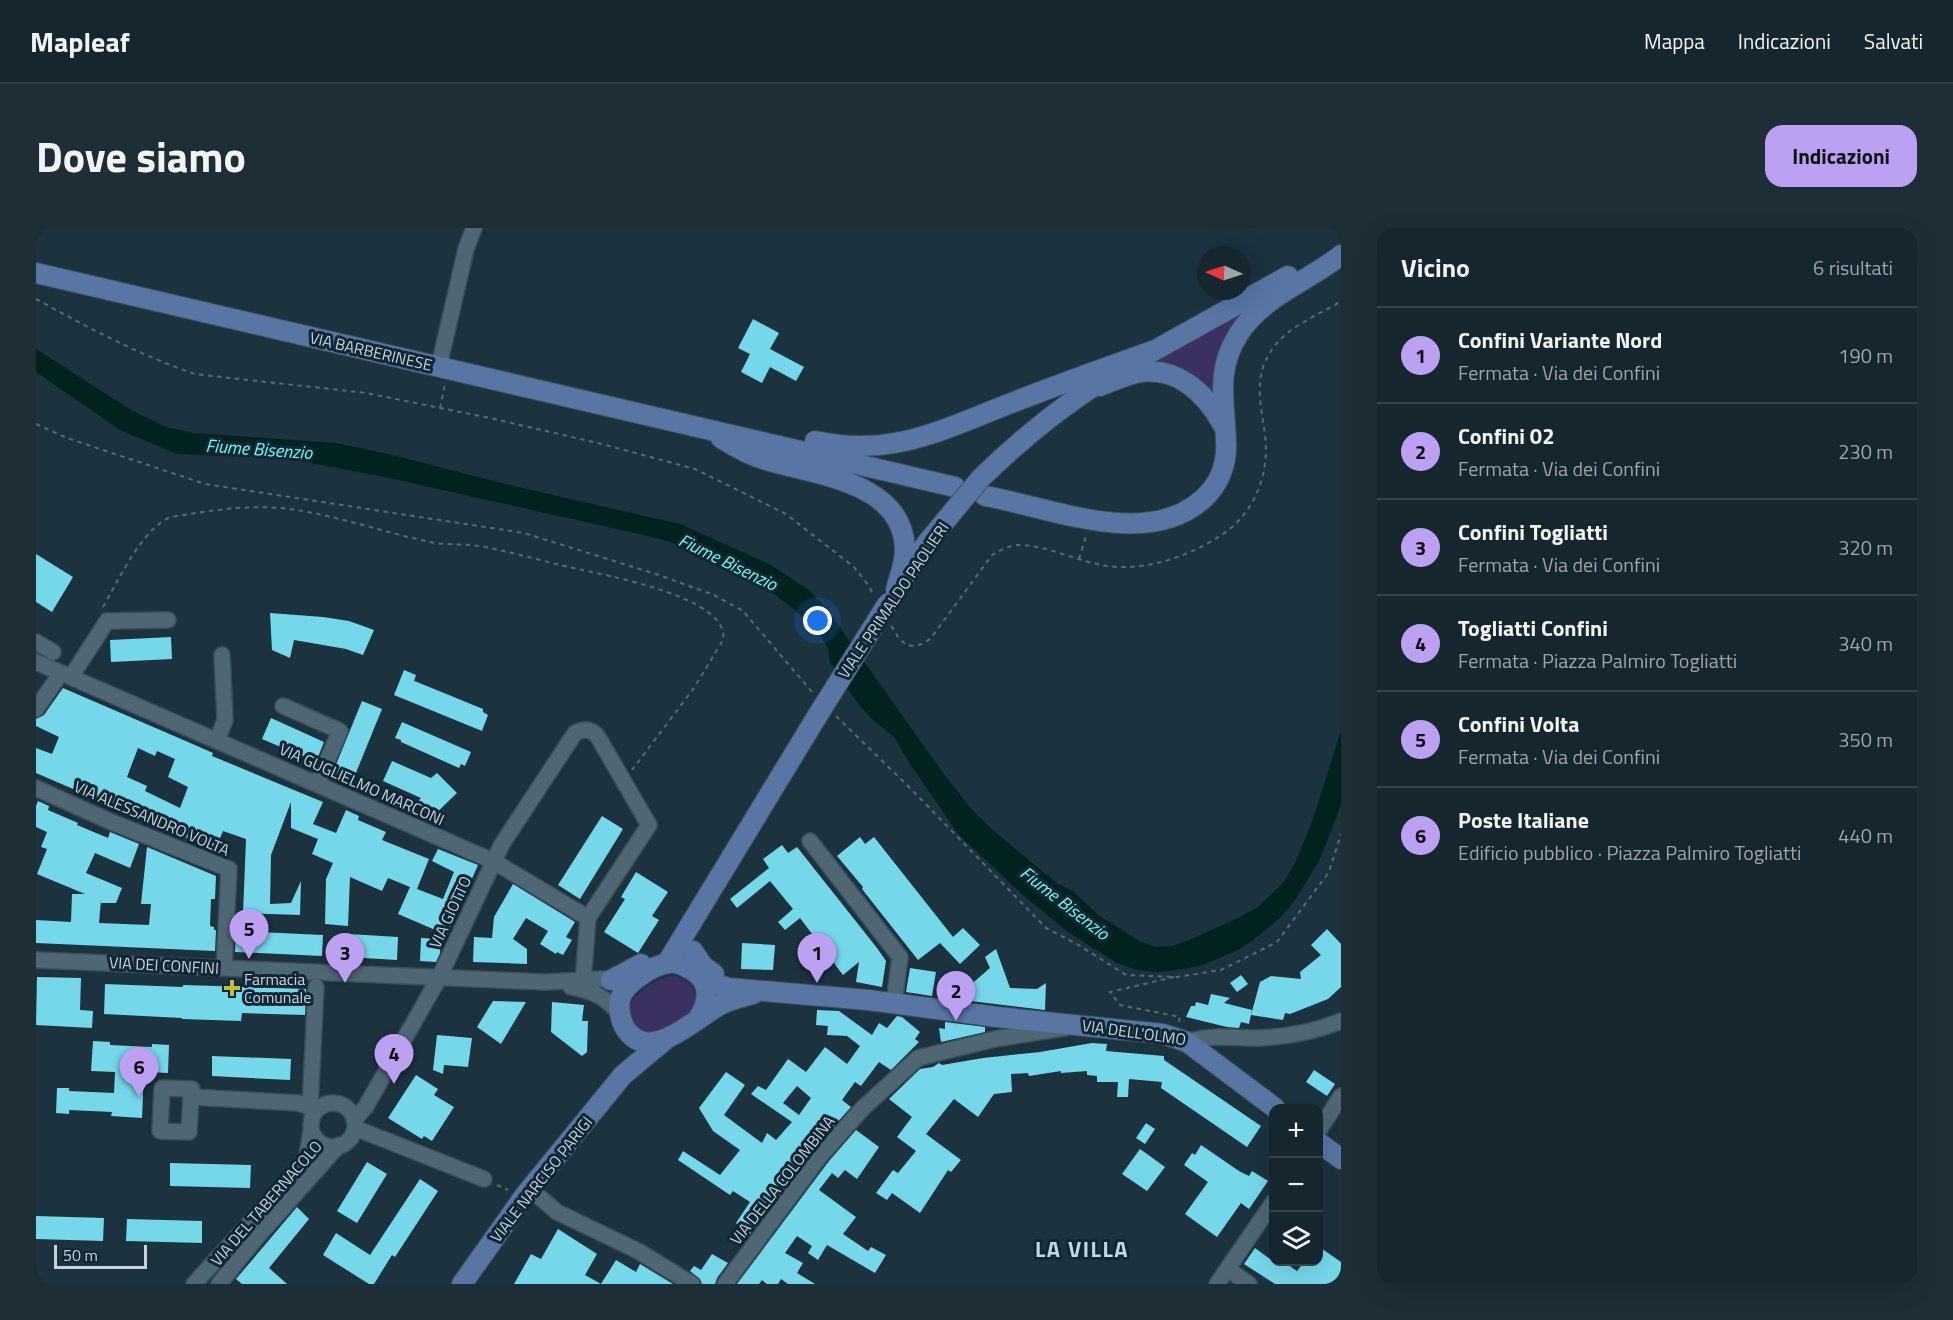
<!DOCTYPE html>
<html lang="it">
<head>
<meta charset="utf-8">
<style>
  body { margin:0; font-family:"Titillium Web",sans-serif; background:#1e2e37; color:#f1f3f6 }
  .controls { position:absolute; right:18px; bottom:18px; display:grid; overflow:hidden; border-radius:12px; box-shadow:0 6px 24px #0002 }
  .controls button { width:54px; height:54px; display:grid; place-items:center; padding:0; border:0; border-bottom:2px solid #34434b; background:#15262f; color:#f1f3f6; font:30px sans-serif }
  .compass { position:absolute; left:1161px; top:18px; width:54px; height:54px; border-radius:50%; background:#15262f; box-shadow:0 6px 24px #0002; rotate:273deg }
  .scale { position:absolute; left:18px; bottom:15px; width:93px; box-sizing:border-box; padding-left:6px; border:3px solid #c7d3dc; border-top:0; font-size:16px; line-height:21px; white-space:nowrap; color:#c7d3dc; -webkit-text-stroke:4px #122735; paint-order:stroke }
  .you { position:absolute; left:782px; top:393px; width:21px; height:21px; margin:-15px; border:4px solid #fff; border-radius:50%; background:#1a73e8; box-shadow:0 0 0 9px #1a73e833 }
  .badge { display:grid; place-items:center; width:39px; height:39px; border-radius:50%; background:#bca0f2; color:#111; font-size:20px; font-weight:700 }
  .pin { position:absolute; translate:-50% -50px; filter:drop-shadow(0 2px 3px #0008) }
  .pin::after { content:''; position:absolute; top:32px; width:21px; height:18px; background:inherit; clip-path:polygon(0 0,100% 0,50% 100%) }
  .list { margin:0; padding:0; list-style:none }
  h2 { display:flex; justify-content:space-between; align-items:center; height:78px; margin:0; padding:0 24px; font-size:26px }
  h2 small { font-size:20px; font-weight:400; color:#9da5aa }
  .list li { display:grid; grid-template-columns:39px 1fr auto; gap:18px; align-items:center; box-sizing:border-box; height:96px; padding:0 24px; border-top:2px solid #34434b }
  .list b { display:block; font-size:22px; white-space:nowrap }
  .list p { margin:0; font-size:20px; white-space:nowrap; color:#9da5aa }
  .list em { font-size:20px; font-style:normal; color:#9da5aa }
  .icon { flex:none; width:33px; height:33px; fill:none; stroke:currentColor; stroke-width:2; stroke-linecap:round; stroke-linejoin:round }
  .map { position:relative; flex:none; width:1305px; height:1056px; overflow:hidden; border-radius:18px }
  header { display:flex; align-items:center; gap:36px; box-sizing:border-box; height:84px; padding:0 30px; background:#15262f; border-bottom:2px solid #34434b }
  header strong { font-size:28px }
  nav { display:flex; gap:33px; margin-inline-start:auto; font-size:21px }
  .intro { display:flex; align-items:center; justify-content:space-between; box-sizing:border-box; height:144px; padding:0 36px }
  h1 { margin:0; font-size:42px }
  .button { padding:15px 27px; border-radius:18px; background:#bca0f2; color:#111; font-size:21px; font-weight:700 }
  main { display:flex; gap:36px; padding:0 36px }
  aside { flex:1; background:#15262f; border-radius:18px; box-shadow:0 6px 24px #0002 }
  .map>svg:first-child { display:block }
  .green { fill:#3a3062 }
  .water { fill:#01221f }
  .building { fill:#74d8ea; fill-rule:evenodd }
  .lines { fill:none; stroke-linecap:round; stroke-linejoin:round }
  .minor-casing { stroke:#3b4d58; stroke-width:18 }
  .major-casing { stroke:#3b4d58; stroke-width:22 }
  .path { stroke:#586a76; stroke-width:2; stroke-dasharray:4.5 4.5; stroke-linecap:butt }
  .minor { stroke:#4f6675; stroke-width:15 }
  .major { stroke:#5875a4; stroke-width:20 }
  .major-bridge-casing { stroke:#3b4d58; stroke-width:22; stroke-linecap:butt }
  .major-bridge { stroke:#5875a4; stroke-width:20 }
  .poi-dot { fill:#c5bc3d; stroke:#122735; stroke-width:2 }
  .labels { text-anchor:middle; dominant-baseline:central; stroke-width:6; stroke-linejoin:round; paint-order:stroke }
  .street-label { font-size:16px; fill:#c7d3dc; stroke:#122735 }
  .poi-label { font-size:16px; fill:#c7d3dc; stroke:#122735; text-anchor:start }
  .water-label { font-size:18px; font-style:italic; fill:#6cfceb; stroke:#122735 }
  .district-label { font-size:22px; font-weight:bold; letter-spacing:1.5px; fill:#bed8e9; stroke:#122735 }
</style>
</head>
<body>
<header>
<strong>Mapleaf</strong>
<nav><a>Mappa</a><a>Indicazioni</a><a>Salvati</a></nav>
</header>
<div class="intro"><h1>Dove siamo</h1><a class="button">Indicazioni</a></div>
<main>
<div class="map">
<svg width="1305" height="1056" viewBox="0 0 1305 1056">
  <rect width="100%" height="100%" fill="#1c323f"/>
  <g class="green">
    <polygon points="1199,88 1202,91 1180,169 1118,137 1117,134"/>
    <path d="M636 747C655 749 666 766 657 784 653 792 625 806 616 805 595 804 586 778 603 765 611 757 625 751 636 747Z"/>
  </g>
  <polygon class="water" points="0,121 95,182 130,199 158,205 300,215 352,226 478,258 644,296 733,336 773,362 790,380 907,545 938,584 960,605 1022,656 1037,663 1062,687 1105,714 1120,719 1136,718 1153,712 1202,690 1222,679 1248,654 1260,633 1276,594 1305,503 1305,577 1284,631 1260,671 1244,690 1216,713 1202,722 1167,737 1148,741 1122,744 1102,742 1081,735 1032,704 988,668 923,607 874,536 859,510 837,492 823,477 794,435 792,420 782,405 765,387 734,363 695,346 640,316 621,310 358,251 244,229 221,226 199,225 186,228 141,226 84,202 0,144"/>
  <g class="building">
    <polygon points="717,91 743,105 734,121 768,139 760,153 734,139 726,155 705,144 714,126 702,120"/>
    <polygon points="0,326 37,349 16,384 0,374"/>
    <polygon points="234,385 287,389 313,393 338,402 327,427 310,421 258,412 254,430 236,422"/>
    <polygon points="135,409 136,431 75,434 74,412"/>
    <polygon points="368,442 380,447 378,453 381,454 447,481 447,484 452,487 446,503 358,467"/>
    <path d="M27 460 152 514 177 525 176 528 287 574 277 596 300 605 310 582 323 588 322 592 350 604 346 612 393 631 381 661 407 671 418 644 396 633 402 621 442 637 411 707 362 686 374 659 352 650 346 663 314 649 312 698 289 696 290 651 297 635 276 626 282 611 255 600V574L235 627 234 676 255 675 265 653 264 687 207 685 210 611 187 603 179 622 0 545V520L16 526 23 509 0 498V491L8 487ZM102 520 119 528 121 523 139 531 132 549 152 559 144 580 109 563 111 558 91 549Z"/>
    <polygon points="326,473 346,481 317,552 297,544"/>
    <polygon points="235,490 288,514 280,534 226,511"/>
    <polygon points="366,494 435,524 429,538 425,536 423,540 365,514 365,512 359,510"/>
    <polygon points="356,533 395,550 401,545 421,565 394,591 380,575 385,570 347,553"/>
    <polygon points="2,573 13,578 12,582 42,595 41,597 72,610 74,604 103,616 94,640 59,625 50,645 86,660 80,675 65,675 65,672 63,695 113,697 115,676 105,676 111,619 180,648 179,671 175,671 174,698 178,699 178,702 180,702 179,723 0,715 0,692 35,694 36,666 49,666 1,646 11,621 5,619 11,604 0,599 0,578"/>
    <polygon points="566,588 587,601 544,671 522,657"/>
    <polygon points="824,609 829,616 838,609 917,709 927,700 944,717 924,736 904,715 882,732 826,661 827,659 801,628"/>
    <polygon points="746,617 752,625 761,619 841,720 850,733 846,759 820,754 823,734 807,747 764,690 749,702 742,694 757,681 734,653 701,680 694,671 733,640 727,631"/>
    <polygon points="600,644 632,664 616,688 623,692 602,725 568,704 589,671 585,669"/>
    <polygon points="477,656 539,694 530,709 536,712 527,727 521,724 520,726 504,716 512,703 490,690 477,711 491,721 491,736 437,734 438,709 456,710 458,689"/>
    <polygon points="1291,701 1305,716 1305,759 1292,771 1254,786 1249,785 1247,792 1215,787 1224,754 1235,748 1265,751 1264,744 1285,727 1275,717"/>
    <polygon points="200,703 287,707 286,728 199,724"/>
    <polygon points="313,706 362,709 361,732 312,729"/>
    <polygon points="385,710 405,711 404,725 400,734 384,733"/>
    <polygon points="706,715 739,717 737,742 705,741"/>
    <polygon points="960,721 974,760 1001,761 1010,755 1009,782 918,771 954,740 949,729"/>
    <polygon points="874,740 900,744 896,768 870,764"/>
    <polygon points="1205,747 1212,756 1201,764 1194,755"/>
    <polygon points="1,749 45,750 44,782 57,783 56,800 0,797"/>
    <polygon points="69,756 147,759 147,757 270,761 269,787 206,785 205,793 146,791 146,790 68,786"/>
    <polygon points="1175,766 1194,770 1188,775 1216,782 1213,796 1205,794 1203,800 1191,799 1150,789 1155,778 1159,778 1160,774 1172,777"/>
    <polygon points="457,773 490,774 465,816 441,799"/>
    <polygon points="516,774 548,777 546,793 552,793 551,824 546,828 515,804"/>
    <path d="M781 782 803 783 836 807 843 795 851 800 861 788 866 789 884 804 879 811 883 814 855 842 843 834 825 858 819 854 806 872 815 879 777 921 714 1006 700 995 714 974 697 963 694 967 642 932 647 923 684 947 704 922 677 903 663 880 690 844 709 857 688 887 726 915 731 905 740 912 756 894 715 866 722 858 730 862 752 831 770 844 789 819 811 836 824 818 811 808 791 807 792 798 780 797ZM761 858 775 870 763 887 747 875Z"/>
    <polygon points="909,794 949,799 949,804 905,814 903,800 909,801"/>
    <polygon points="401,807 436,810 432,839 408,837 407,846 397,842"/>
    <polygon points="57,813 74,814 74,817 116,819 116,816 133,817 132,845 108,844 106,890 75,888 76,884 33,882 33,886 20,885 21,860 33,860 33,863 78,865 79,844 55,843"/>
    <polygon points="1056,815 1071,816 1070,823 1128,828 1128,832 1225,898 1211,919 1125,860 1126,854 1093,851 1092,869 1081,869 1082,854 1061,854 1061,848 1051,847 1051,843 1025,845 1025,843 993,848 992,845 975,846 976,864 958,866 942,889 918,871 890,906 925,932 915,944 912,942 884,985 856,965 851,972 840,965 857,942 862,945 880,923 861,909 876,889 853,871 884,841 897,839 903,835 906,837 947,830 1004,824"/>
    <polygon points="176,828 255,831 254,852 176,848"/>
    <polygon points="1278,842 1299,856 1291,868 1270,854"/>
    <polygon points="380,847 402,861 398,867 418,879 396,913 388,908 386,911 352,890"/>
    <polygon points="1110,895 1119,901 1109,916 1100,910"/>
    <polygon points="820,902 843,919 821,951 809,942 802,950 796,945 783,962 820,989 807,1006 832,1023 835,1019 850,1027 839,1045 791,1017 782,1032 772,1025 776,1018 761,1008 749,1025 767,1035 761,1045 779,1056 752,1056 745,1051 742,1056 731,1056 726,1052 723,1056 701,1056 793,933"/>
    <polygon points="1165,917 1203,943 1213,948 1216,943 1232,953 1213,981 1205,975 1181,1009 1149,986 1172,954 1148,937 1156,925 1159,927"/>
    <polygon points="1104,921 1129,939 1111,963 1086,946"/>
    <polygon points="331,934 351,946 321,995 301,983"/>
    <polygon points="134,935 215,937 214,960 134,958"/>
    <polygon points="384,951 402,963 359,1029 356,1027 338,1056 333,1056 287,1027 300,1005 334,1027"/>
    <polygon points="261,979 273,991 233,1040 251,1056 206,1056 200,1051"/>
    <polygon points="0,988 68,990 67,1013 0,1011"/>
    <polygon points="91,991 166,993 166,1015 90,1013"/>
    <polygon points="522,1001 561,1026 549,1047 565,1056 478,1056 495,1026 505,1031"/>
    <polygon points="1282,1018 1305,1034 1305,1056 1239,1056 1208,1036 1219,1020 1238,1034 1248,1034 1261,1043 1268,1034 1282,1034"/>
    <polygon points="676,1026 692,1035 681,1050 679,1056 666,1056 664,1051 654,1043 658,1038 665,1042"/>
    <polygon points="580,1032 600,1044 604,1036 637,1056 565,1056"/>
  </g>
  <g class="lines">
    <defs>
      <g id="minor">
        <polyline points="403,138 430,21 438,0"/>
        <polyline points="0,414 17,424"/>
        <polyline points="0,434 457,633 552,690"/>
        <polyline points="35,449 71,393 132,392"/>
        <polyline points="247,478 304,503 281,556"/>
        <polyline points="0,481 25,445"/>
        <polyline points="181,513 189,492 186,427"/>
        <polyline points="0,560 73,593 193,641 188,740"/>
        <polyline points="774,613 864,729 858,775"/>
        <polyline points="0,732 509,754 585,750"/>
        <path d="M535 759C559 764 568 768 585 787"/>
        <path d="M1151 814C1174 806 1197 810 1222 810 1250 809 1278 804 1305 793"/>
        <polyline points="155,869 153,904 124,903 126,860 156,861 155,869 263,875 280,882"/>
        <circle cx="297" cy="897" r="22"/>
        <polyline points="274,879 280,759"/>
        <path d="M318 892 329 880 403 750 466 616 539 505C548 500 556 501 562 509L613 597 552 690 547 753"/>
        <polyline points="319,900 448,951"/>
        <polyline points="1282,904 1305,868"/>
        <polyline points="494,961 521,984 602,1023 656,1056"/>
        <polyline points="1193,1042 1213,1056"/>
        <polyline points="158,1056 266,937 271,928 275,903"/>
        <polyline points="183,1056 221,1009 303,917"/>
        <polyline points="689,1056 785,927 827,880 882,830 959,811 1028,800"/>
        <polyline points="1181,1056 1238,973"/>
      </g>
      <g id="major">
        <polyline points="0,45 919,259"/>
        <polyline points="1105,130 1252,48"/>
        <path d="M1064 158C1076 153 1088 148 1100 145 1140 137 1169 164 1187 197"/>
        <path d="M685 210C699 219 713 227 730 232 778 247 868 253 869 322 869 335 863 349 860 362"/>
        <path d="M779 213C857 230 907 201 978 174 1023 156 1070 140 1116 123"/>
        <path d="M945 250C985 211 1026 177 1074 148"/>
        <path d="M949 268C1014 279 1111 322 1167 271 1184 256 1191 235 1190 214 1189 174 1179 144 1202 107 1225 69 1271 54 1305 27"/>
        <polyline points="868,349 890,316 924,275"/>
        <polyline points="657,723 667,738 678,746"/>
        <polyline points="631,735 780,490"/>
        <polyline points="575,752 605,736"/>
        <polyline points="667,752 693,760 832,772 961,789 1127,806 1151,814 1239,880"/>
        <path d="M662 791C675 771 675 750 650 739 645 736 639 734 633 735 617 737 587 756 584 772 582 782 585 795 591 803 617 836 661 788 686 776 696 771 707 769 717 766"/>
        <polyline points="1282,914 1305,931"/>
        <polyline points="426,1056 489,967 587,847 629,812"/>
      </g>
    </defs>
    <use href="#minor" class="minor-casing"/>
    <use href="#major" class="major-casing"/>
    <g class="path">
      <path d="M0 71C51 99 103 127 159 146L330 165 454 190 566 216 659 241 750 286 818 339 833 358 838 368"/>
      <polyline points="404,180 409,156"/>
      <polyline points="0,196 31,210 169,256 488,305 623,347 678,367 707,383 777,465"/>
      <polyline points="1043,331 1050,308"/>
      <path d="M67 379C82 353 107 299 135 289 172 283 207 277 244 280 296 285 347 305 399 315 414 317 429 316 444 318 476 324 506 333 537 340 568 347 695 369 687 412L658 460 596 542"/>
      <path d="M855 398C859 402 860 407 864 411 873 422 885 418 895 410L956 327C965 322 975 316 986 317 1009 318 1041 332 1065 337 1106 345 1153 329 1187 306 1219 284 1234 245 1229 207 1225 177 1217 150 1235 123 1251 98 1282 88 1305 73"/>
      <polyline points="800,488 876,562 1010,700 1041,716 1090,747 1141,749 1185,742 1241,714 1293,644 1305,606"/>
      <polyline points="1138,749 1074,764 1084,777 1144,789 1143,794"/>
      <polyline points="461,957 472,962"/>
    </g>
    <use href="#minor" class="minor"/>
    <use href="#major" class="major"/>
    <defs>
      <g id="major-bridge">
        <polyline points="924,275 945,250"/>
        <polyline points="780,490 852,375"/>
      </g>
    </defs>
    <use href="#major-bridge" class="major-bridge-casing"/>
    <use href="#major-bridge" class="major-bridge"/>
  </g>
  <path class="poi-dot" d="M193 751h6v6h6v6h-6v6h-6v-6h-6v-6h6z"/>
  <g class="labels">
    <g class="street-label">
      <text transform="translate(335 123) rotate(13)">VIA BARBERINESE</text>
      <text transform="translate(857 372) rotate(-56)">VIALE PRIMALDO PAOLIERI</text>
      <text transform="translate(326 556) rotate(24)">VIA GUGLIELMO MARCONI</text>
      <text transform="translate(116 590) rotate(23)">VIA ALESSANDRO VOLTA</text>
      <text transform="translate(414 684) rotate(-65)">VIA GIOTTO</text>
      <text transform="translate(128 737) rotate(3)">VIA DEI CONFINI</text>
      <text transform="translate(1098 804) rotate(8)">VIA DELL'OLMO</text>
      <text transform="translate(505 951) rotate(-52)">VIALE NARCISO PARIGI</text>
      <text transform="translate(746 952) rotate(-52)">VIA DELLA COLOMBINA</text>
      <text transform="translate(230 975) rotate(-49)">VIA DEL TABERNACOLO</text>
    </g>
    <g class="poi-label">
      <text x="208" y="751">Farmacia<tspan x="208" dy="18">Comunale</tspan></text>
    </g>
    <g class="water-label">
      <text transform="translate(223 221) rotate(4)">Fiume Bisenzio</text>
      <text transform="translate(692 334) rotate(26)">Fiume Bisenzio</text>
      <text transform="translate(1029 675) rotate(38)">Fiume Bisenzio</text>
    </g>
    <g class="district-label">
      <text x="1046" y="1021">LA VILLA</text>
    </g>
  </g>
</svg>
<div class="controls">
<button>+</button>
<button>−</button>
<button><svg class="icon" aria-label="layers" viewBox="0 0 24 24"><path d="M12 4l9 5-9 5-9-5zM3 14l9 5 9-5"/></svg></button>
</div>
<svg class="compass" viewBox="-18 -18 36 36"><path d="M0-13l5 13h-10z" fill="#e53935"/><path d="M0 13l5-13h-10z" fill="#9da5aa"/></svg>
<div class="scale">50 m</div>
<div class="you"></div>
<div class="pin badge" style="left:781px;top:755px">1</div>
<div class="pin badge" style="left:920px;top:793px">2</div>
<div class="pin badge" style="left:309px;top:755px">3</div>
<div class="pin badge" style="left:358px;top:856px">4</div>
<div class="pin badge" style="left:213px;top:731px">5</div>
<div class="pin badge" style="left:103px;top:869px">6</div>
</div>
<aside>
<h2>Vicino<small>6 risultati</small></h2>
<ul class="list">
<li><span class="badge">1</span><div><b>Confini Variante Nord</b><p>Fermata · Via dei Confini</p></div><em>190 m</em></li>
<li><span class="badge">2</span><div><b>Confini 02</b><p>Fermata · Via dei Confini</p></div><em>230 m</em></li>
<li><span class="badge">3</span><div><b>Confini Togliatti</b><p>Fermata · Via dei Confini</p></div><em>320 m</em></li>
<li><span class="badge">4</span><div><b>Togliatti Confini</b><p>Fermata · Piazza Palmiro Togliatti</p></div><em>340 m</em></li>
<li><span class="badge">5</span><div><b>Confini Volta</b><p>Fermata · Via dei Confini</p></div><em>350 m</em></li>
<li><span class="badge">6</span><div><b>Poste Italiane</b><p>Edificio pubblico · Piazza Palmiro Togliatti</p></div><em>440 m</em></li>
</ul>
</aside>
</main>
</body>
</html>
